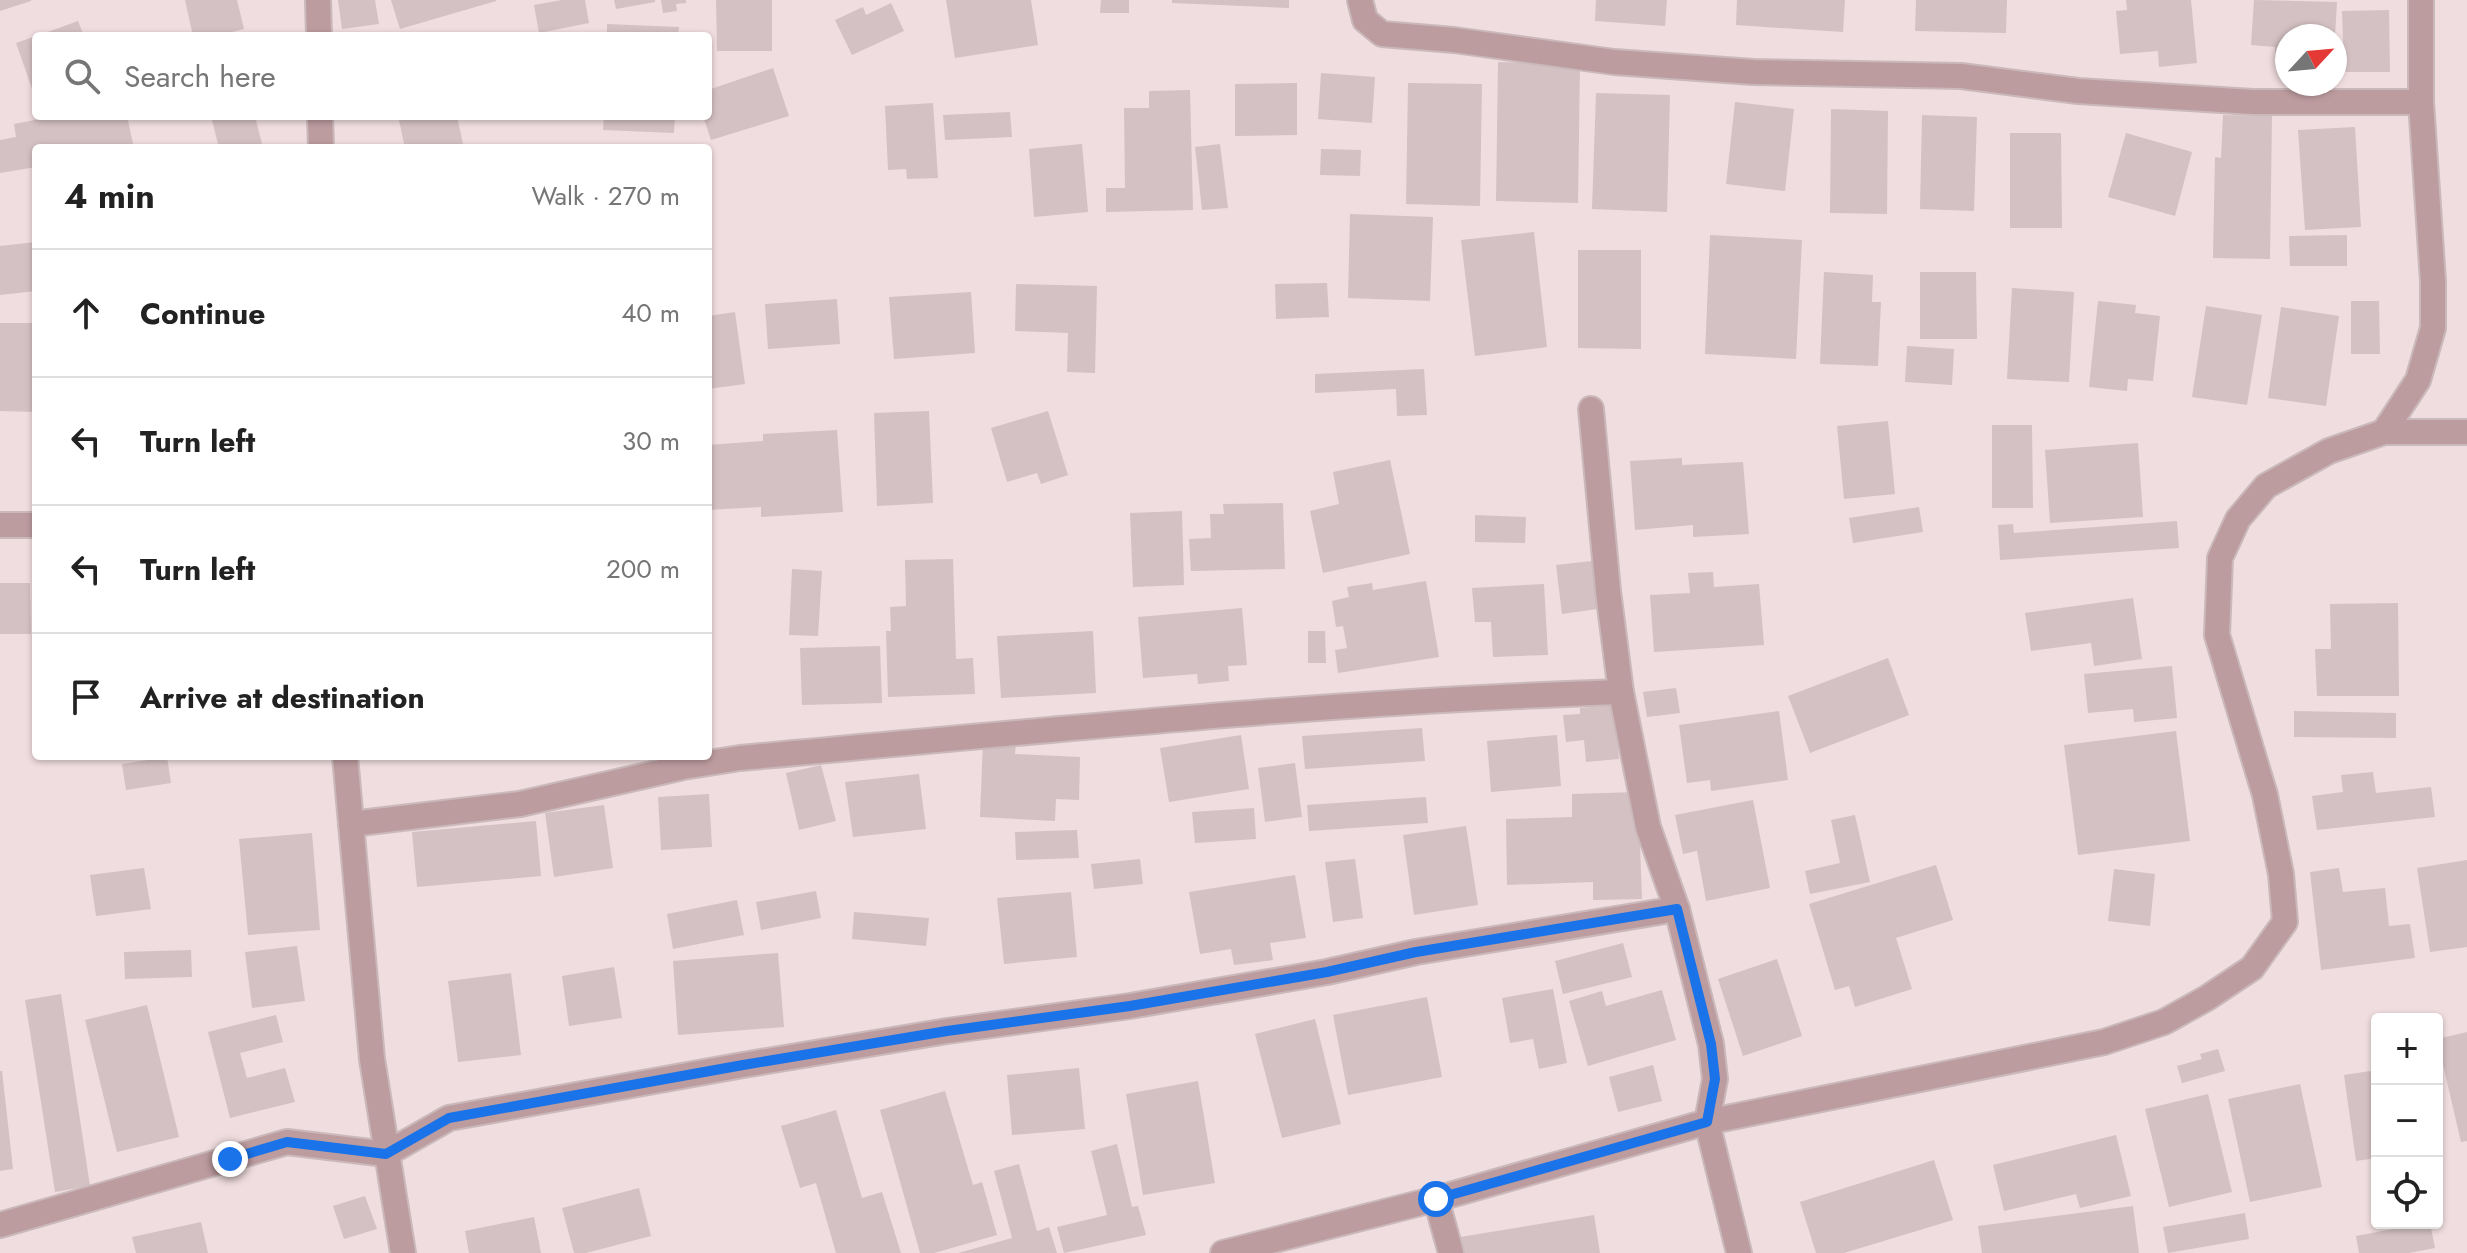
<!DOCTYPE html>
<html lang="en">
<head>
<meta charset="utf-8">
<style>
  body { margin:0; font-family:Jost,sans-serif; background:#f6f6f6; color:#222 }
  .controls { position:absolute; right:24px; bottom:24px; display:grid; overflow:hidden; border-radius:8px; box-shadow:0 2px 6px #0004 }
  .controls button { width:72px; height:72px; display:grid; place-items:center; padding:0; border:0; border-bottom:2px solid #e0e0e0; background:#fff; color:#222; font:40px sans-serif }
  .compass { position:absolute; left:2275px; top:24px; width:72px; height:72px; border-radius:50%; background:#fff; box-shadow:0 2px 6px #0004; rotate:64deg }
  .stop { position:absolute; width:24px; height:24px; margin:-18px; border:6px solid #1a73e8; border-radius:50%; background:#fff }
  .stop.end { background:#1a73e8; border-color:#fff; box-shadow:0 2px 8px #0008 }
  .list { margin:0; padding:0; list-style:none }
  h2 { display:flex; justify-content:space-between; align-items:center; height:104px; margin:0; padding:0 32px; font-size:34px }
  h2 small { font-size:26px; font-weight:400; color:#767676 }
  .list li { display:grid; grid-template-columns:52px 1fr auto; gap:24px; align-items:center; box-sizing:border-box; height:128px; padding:0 32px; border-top:2px solid #e0e0e0 }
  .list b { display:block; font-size:30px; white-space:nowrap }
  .list em { font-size:26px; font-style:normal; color:#767676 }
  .icon { flex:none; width:44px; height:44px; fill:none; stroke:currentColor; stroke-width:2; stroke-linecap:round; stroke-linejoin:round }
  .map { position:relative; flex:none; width:2467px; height:1253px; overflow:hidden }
  .search { position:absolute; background:#fff; box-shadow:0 2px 6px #0004; left:32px; top:32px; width:680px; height:88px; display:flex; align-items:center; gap:20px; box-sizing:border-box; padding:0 28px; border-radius:8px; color:#767676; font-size:30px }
  .panel { position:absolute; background:#fff; box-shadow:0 2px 6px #0004; left:32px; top:144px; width:680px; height:616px; border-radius:8px }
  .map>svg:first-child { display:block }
  .building { fill:#d4c1c3 }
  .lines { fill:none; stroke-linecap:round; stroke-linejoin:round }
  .minor-casing { stroke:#cab9bb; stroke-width:28 }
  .minor { stroke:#bd9c9f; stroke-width:24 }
  .route { stroke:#1a73e8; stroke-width:10 }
</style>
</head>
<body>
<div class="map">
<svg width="2467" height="1253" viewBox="0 0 2467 1253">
  <rect width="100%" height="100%" fill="#f0dddf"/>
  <g class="building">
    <polygon points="0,0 31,0 31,1 0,11"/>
    <polygon points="185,0 237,0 244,29 216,36 193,36"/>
    <polygon points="338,0 375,0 379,24 342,29"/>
    <polygon points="391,0 496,0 496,1 400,29"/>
    <polygon points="562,0 585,0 589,23 539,33 534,5"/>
    <polygon points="614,0 655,0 655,2 616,9"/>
    <polygon points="661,0 686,0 686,3 676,4 677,11 663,13"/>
    <polygon points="716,0 772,0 772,51 717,51"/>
    <polygon points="946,0 1031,0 1038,45 955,58"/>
    <polygon points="1101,0 1129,0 1129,13 1100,13"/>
    <polygon points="1172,0 1289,0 1289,8 1172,3"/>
    <polygon points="1596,0 1667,0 1665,26 1595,21"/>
    <polygon points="1737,0 1845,0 1843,32 1736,25"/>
    <polygon points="1916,0 2007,0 2006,33 1915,31"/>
    <polygon points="2126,0 2191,0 2197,63 2159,67 2158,51 2120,54 2116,11 2127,10"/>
    <polygon points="2254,0 2337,2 2335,36 2287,36 2287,64 2275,63 2275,47 2251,45"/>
    <polygon points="891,3 904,31 852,55 835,20 863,7 866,15"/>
    <polygon points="2389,10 2390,72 2344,72 2342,11"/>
    <polygon points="78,21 84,36 37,36"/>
    <polygon points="607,24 679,27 678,36 607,36"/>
    <polygon points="36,36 36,100 16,43"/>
    <polygon points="1498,62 1580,64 1578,203 1496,201"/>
    <polygon points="773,68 789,116 711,140 703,116 708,116 708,90"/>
    <polygon points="1321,73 1375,77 1372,123 1318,119"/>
    <polygon points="1297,83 1297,135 1235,136 1235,84"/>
    <polygon points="1408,83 1482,84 1480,206 1406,204"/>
    <polygon points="1190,90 1193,210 1106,212 1106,188 1125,188 1124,108 1149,108 1149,91"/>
    <polygon points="1596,93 1670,95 1667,212 1592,209"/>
    <polygon points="1735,102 1794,109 1785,191 1726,184"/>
    <polygon points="933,103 938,178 907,179 906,169 888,170 885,106"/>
    <polygon points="1831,109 1888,111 1887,214 1830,213"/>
    <polygon points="1010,112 1012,137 945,140 943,115"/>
    <polygon points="1922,115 1977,117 1974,211 1920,209"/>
    <polygon points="2223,115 2272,116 2270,259 2213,258 2215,157 2221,158"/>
    <polygon points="55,116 127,116 134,148 36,148 36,167 0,173 0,140 16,137 14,124"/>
    <polygon points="211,116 255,116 263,148 219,148"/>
    <polygon points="398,116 457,116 463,144 442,148 405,148"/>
    <polygon points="604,116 675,116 674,133 603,130"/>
    <polygon points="2355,127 2361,227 2305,230 2298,130"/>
    <polygon points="2010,133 2061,133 2062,228 2010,228"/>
    <polygon points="2126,133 2192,152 2175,216 2108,197"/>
    <polygon points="1082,144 1088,212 1034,217 1029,149"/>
    <polygon points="1220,144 1228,208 1202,210 1195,147"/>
    <polygon points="1321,149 1361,150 1360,176 1320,175"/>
    <polygon points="1350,214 1433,217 1430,301 1348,298"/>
    <polygon points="1534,232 1547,347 1475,356 1461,240"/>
    <polygon points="1710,235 1802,240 1796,359 1705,354"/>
    <polygon points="2347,235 2347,266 2290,266 2289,236"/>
    <polygon points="36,242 36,291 0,295 0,246"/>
    <polygon points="1578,250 1641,250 1641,349 1578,348"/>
    <polygon points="1824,272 1873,275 1872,302 1881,302 1878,366 1820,364"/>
    <polygon points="1920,272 1976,272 1977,339 1920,339"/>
    <polygon points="1327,283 1329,317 1276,319 1275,284"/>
    <polygon points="1016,284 1097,286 1095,373 1067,372 1068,333 1015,331"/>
    <polygon points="2012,288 2074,292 2069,382 2007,379"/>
    <polygon points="971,292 975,353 894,359 889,297"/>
    <polygon points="837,299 840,344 768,349 765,304"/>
    <polygon points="2098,301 2136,305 2135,313 2160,316 2153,381 2128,379 2127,391 2089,387"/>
    <polygon points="2351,301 2379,301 2380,354 2351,354"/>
    <polygon points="2206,306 2262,315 2247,405 2192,397"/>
    <polygon points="2281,307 2339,316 2326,406 2268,398"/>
    <polygon points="735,312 745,384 708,389 708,316"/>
    <polygon points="0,323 36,323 36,412 0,411"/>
    <polygon points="1907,346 1954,349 1952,385 1905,382"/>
    <polygon points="1424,369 1427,415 1397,416 1396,389 1315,393 1315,374"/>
    <polygon points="929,411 933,503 877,506 874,413"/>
    <polygon points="1048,411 1068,475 1041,484 1037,473 1007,482 991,428"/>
    <polygon points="1888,421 1895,494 1844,499 1837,426"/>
    <polygon points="1992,425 2032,425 2033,508 1992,508"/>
    <polygon points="837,430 843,512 761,517 761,507 708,510 708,445 763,441 763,434"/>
    <polygon points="2138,443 2143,517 2050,523 2045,450"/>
    <polygon points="1682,458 1682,465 1743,462 1749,534 1693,537 1693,525 1635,530 1630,461"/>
    <polygon points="1390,460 1410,554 1323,573 1310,511 1339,504 1333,472"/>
    <polygon points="1283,503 1285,569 1191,571 1189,539 1211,538 1210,514 1224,514 1223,504"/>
    <polygon points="1919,507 1923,532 1853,543 1849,518"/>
    <polygon points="1182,511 1184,585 1133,587 1130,513"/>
    <polygon points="1475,515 1526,517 1525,543 1475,542"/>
    <polygon points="2177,521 2179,548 2000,560 1998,525 2013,524 2014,533"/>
    <polygon points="953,559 956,659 973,658 975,694 888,697 886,631 891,631 890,607 906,606 905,560"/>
    <polygon points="1592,561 1597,609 1562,614 1556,565"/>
    <polygon points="792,569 822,571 818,636 789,635"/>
    <polygon points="1713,572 1714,587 1759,584 1764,645 1654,652 1650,595 1690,593 1688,573"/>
    <polygon points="1426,581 1439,657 1338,673 1335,650 1347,648 1343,626 1336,627 1332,601 1349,597 1347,587 1372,583 1373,590"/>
    <polygon points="0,583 30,583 31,634 0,634"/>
    <polygon points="1544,584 1548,655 1493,657 1491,622 1475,622 1472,588"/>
    <polygon points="2133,598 2142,659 2094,666 2091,643 2031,651 2025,613"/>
    <polygon points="2398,603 2399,696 2317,696 2315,649 2331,649 2330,604"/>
    <polygon points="1242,608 1247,665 1228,666 1229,681 1198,684 1197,674 1143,678 1138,617"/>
    <polygon points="1093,631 1096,693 1001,698 997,636"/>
    <polygon points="1308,631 1325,631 1326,663 1308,663"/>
    <polygon points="880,646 882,703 802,705 800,648"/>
    <polygon points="1888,658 1909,715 1810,753 1788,696"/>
    <polygon points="2172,666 2177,718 2134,722 2133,709 2088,713 2084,674"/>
    <polygon points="1676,688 1680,713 1647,717 1643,692"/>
    <polygon points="1614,705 1619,759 1586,762 1584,740 1566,742 1563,715 1580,714 1580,708"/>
    <polygon points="1779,711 1788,780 1711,791 1710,780 1687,783 1679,725"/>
    <polygon points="2294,711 2396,713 2396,738 2294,737"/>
    <polygon points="1422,728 1425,761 1305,769 1302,736"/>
    <polygon points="2176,731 2190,841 2078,855 2064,745"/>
    <polygon points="1241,735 1249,789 1169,802 1160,748"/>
    <polygon points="1557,735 1561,786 1491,792 1487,741"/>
    <polygon points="983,741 1016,742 1015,754 1080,757 1079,800 1056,799 1055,821 980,817"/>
    <polygon points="167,757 171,783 126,790 122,764"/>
    <polygon points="1295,763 1302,817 1265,822 1258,768"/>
    <polygon points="821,765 836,821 799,830 786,773"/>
    <polygon points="2373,772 2376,793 2431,787 2435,817 2317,830 2312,796 2343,792 2341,775"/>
    <polygon points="919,774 926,829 853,837 845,782"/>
    <polygon points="1638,792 1642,899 1593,900 1593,882 1507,885 1506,819 1572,817 1572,794"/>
    <polygon points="709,794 712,847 661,850 658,797"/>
    <polygon points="1426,797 1428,823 1309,831 1307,805"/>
    <polygon points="1753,800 1770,888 1706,901 1697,851 1683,854 1675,815"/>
    <polygon points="604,805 613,868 554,877 545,813"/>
    <polygon points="1254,808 1256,839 1195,843 1192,812"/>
    <polygon points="1855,815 1870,882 1810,894 1805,871 1840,863 1831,820"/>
    <polygon points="536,821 541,876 417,887 412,832"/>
    <polygon points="1466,826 1478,905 1414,915 1403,835"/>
    <polygon points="1077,830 1079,858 1016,860 1015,832"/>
    <polygon points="312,833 320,930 248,935 239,839"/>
    <polygon points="1140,859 1143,884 1094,889 1091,864"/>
    <polygon points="1355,859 1363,918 1333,922 1325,862"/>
    <polygon points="2467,860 2467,947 2430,952 2417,868"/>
    <polygon points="1936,865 1953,920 1896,938 1912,989 1855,1007 1849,986 1835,990 1809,904"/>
    <polygon points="144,868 151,909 96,916 90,875"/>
    <polygon points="2339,868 2343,892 2385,888 2389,926 2410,924 2415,958 2321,970 2310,872"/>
    <polygon points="2114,869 2155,874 2150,926 2108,921"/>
    <polygon points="1295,875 1306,938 1270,943 1273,960 1234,965 1231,949 1200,954 1189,892"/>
    <polygon points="816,891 821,918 761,930 756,902"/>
    <polygon points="1071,892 1077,957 1004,964 997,898"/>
    <polygon points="737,900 744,935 673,949 667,914"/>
    <polygon points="854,912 929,918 926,946 852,939"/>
    <polygon points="1623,943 1632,977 1563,994 1555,961"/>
    <polygon points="297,946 305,1001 252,1008 245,952"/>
    <polygon points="191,950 192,977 125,979 124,952"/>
    <polygon points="778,953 784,1027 678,1035 673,961"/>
    <polygon points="1777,959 1802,1036 1743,1056 1718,979"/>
    <polygon points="614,967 622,1018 569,1026 562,976"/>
    <polygon points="511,973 521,1055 458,1062 448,981"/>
    <polygon points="1553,989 1567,1063 1539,1069 1533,1039 1510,1043 1502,998"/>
    <polygon points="1662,990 1676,1040 1588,1066 1569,1001 1602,991 1606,1006"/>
    <polygon points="61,994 90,1186 55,1192 25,1000"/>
    <polygon points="1427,997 1442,1077 1348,1095 1333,1015"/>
    <polygon points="147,1005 179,1137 117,1152 85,1020"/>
    <polygon points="276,1015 283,1042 240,1053 247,1078 285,1068 295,1102 230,1118 208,1032"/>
    <polygon points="1315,1019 1341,1124 1282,1138 1255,1034"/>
    <polygon points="2467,1032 2467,1141 2461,1142 2437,1039"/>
    <polygon points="2218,1049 2225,1071 2182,1083 2177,1066 2202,1059 2200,1054"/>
    <polygon points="1653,1065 1662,1101 1618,1112 1609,1077"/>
    <polygon points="1079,1068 1085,1129 1012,1135 1007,1075"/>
    <polygon points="2377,1070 2377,1158 2356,1161 2344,1075"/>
    <polygon points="0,1071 2,1071 13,1169 0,1171"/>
    <polygon points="1198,1081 1215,1183 1143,1195 1126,1094"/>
    <polygon points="2300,1084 2322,1187 2250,1202 2228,1099"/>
    <polygon points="945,1091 973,1185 982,1182 997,1235 934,1253 920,1253 880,1110"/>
    <polygon points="2208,1094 2232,1192 2169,1207 2145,1109"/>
    <polygon points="836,1110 862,1198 882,1192 901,1253 836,1253 816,1183 800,1188 781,1126"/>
    <polygon points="2116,1135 2131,1196 2080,1208 2076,1194 2004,1211 1993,1165"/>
    <polygon points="1117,1144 1132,1207 1138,1206 1146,1235 1064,1253 1057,1227 1107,1215 1091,1151"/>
    <polygon points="1934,1160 1953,1220 1844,1253 1816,1253 1800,1202"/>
    <polygon points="1019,1164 1037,1231 1049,1227 1057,1253 958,1253 1012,1238 994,1171"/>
    <polygon points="639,1188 651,1236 586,1253 574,1253 562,1208"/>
    <polygon points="365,1196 377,1229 344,1239 333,1206"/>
    <polygon points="2133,1206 2139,1253 1982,1253 1978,1226"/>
    <polygon points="2245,1213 2249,1239 2168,1253 2163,1227"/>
    <polygon points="1594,1215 1600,1253 1456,1253 1454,1238"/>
    <polygon points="534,1217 541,1253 469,1253 465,1231"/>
    <polygon points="201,1222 208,1253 136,1253 132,1237"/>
    <polygon points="2425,1223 2430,1223 2435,1248 2409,1253 2359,1253 2356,1236"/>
  </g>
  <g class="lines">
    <defs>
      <g id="minor">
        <polyline points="318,0 319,36"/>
        <polyline points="1360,0 1365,20 1382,34 1454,40 1614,62 1753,72 1961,76 2078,91 2253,102 2421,102"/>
        <polyline points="320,116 321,148"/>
        <polyline points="2384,432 2418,380 2433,328 2433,281 2421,102 2421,0"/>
        <polyline points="0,525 36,525"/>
        <polyline points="345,756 372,1059 403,1253"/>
        <path d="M351 824 520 804 683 767 740 758C1033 732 1326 701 1621 692"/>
        <polyline points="1436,1199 1451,1253"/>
        <polyline points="0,1225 287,1142 386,1154 449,1118 743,1065 947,1031 1130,1006 1327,972 1416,952 1677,909"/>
        <polyline points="1223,1253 1436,1199 1707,1122 1715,1079 1711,1044 1677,909 1648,827 1621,692 1608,591 1591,409"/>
        <polyline points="1739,1253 1707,1122 2104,1042 2164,1022 2207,998 2252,968 2285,922 2281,874 2265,795 2217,635 2220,558 2238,519 2266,486 2329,451 2384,432 2467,432"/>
      </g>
    </defs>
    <use href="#minor" class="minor-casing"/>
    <use href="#minor" class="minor"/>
  </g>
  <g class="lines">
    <polyline class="route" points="230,1159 287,1142 386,1154 449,1118 743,1065 947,1031 1130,1006 1327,972 1416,952 1677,909 1711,1044 1715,1079 1707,1122 1436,1199"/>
  </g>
</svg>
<div class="controls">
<button>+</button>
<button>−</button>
<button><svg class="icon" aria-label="locate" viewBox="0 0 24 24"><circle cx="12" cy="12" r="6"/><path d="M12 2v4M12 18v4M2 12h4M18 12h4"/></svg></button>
</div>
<svg class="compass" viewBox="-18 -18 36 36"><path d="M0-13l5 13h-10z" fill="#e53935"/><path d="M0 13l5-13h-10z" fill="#767676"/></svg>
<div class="stop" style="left:1436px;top:1199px"></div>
<div class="stop end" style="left:230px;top:1159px"></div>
<div class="search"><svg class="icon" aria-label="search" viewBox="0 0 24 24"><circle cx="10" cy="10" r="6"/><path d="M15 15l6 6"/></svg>Search here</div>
<section class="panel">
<h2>4 min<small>Walk · 270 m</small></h2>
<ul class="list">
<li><svg class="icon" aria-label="ahead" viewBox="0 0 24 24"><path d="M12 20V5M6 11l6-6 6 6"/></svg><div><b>Continue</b></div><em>40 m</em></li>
<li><svg class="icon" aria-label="left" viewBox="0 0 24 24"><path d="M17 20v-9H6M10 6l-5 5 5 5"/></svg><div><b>Turn left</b></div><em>30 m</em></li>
<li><svg class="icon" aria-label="left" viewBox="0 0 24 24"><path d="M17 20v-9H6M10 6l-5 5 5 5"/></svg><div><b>Turn left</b></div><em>200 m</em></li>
<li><svg class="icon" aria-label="arrive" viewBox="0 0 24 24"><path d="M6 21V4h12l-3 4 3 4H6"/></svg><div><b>Arrive at destination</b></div></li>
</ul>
</section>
</div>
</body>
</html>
